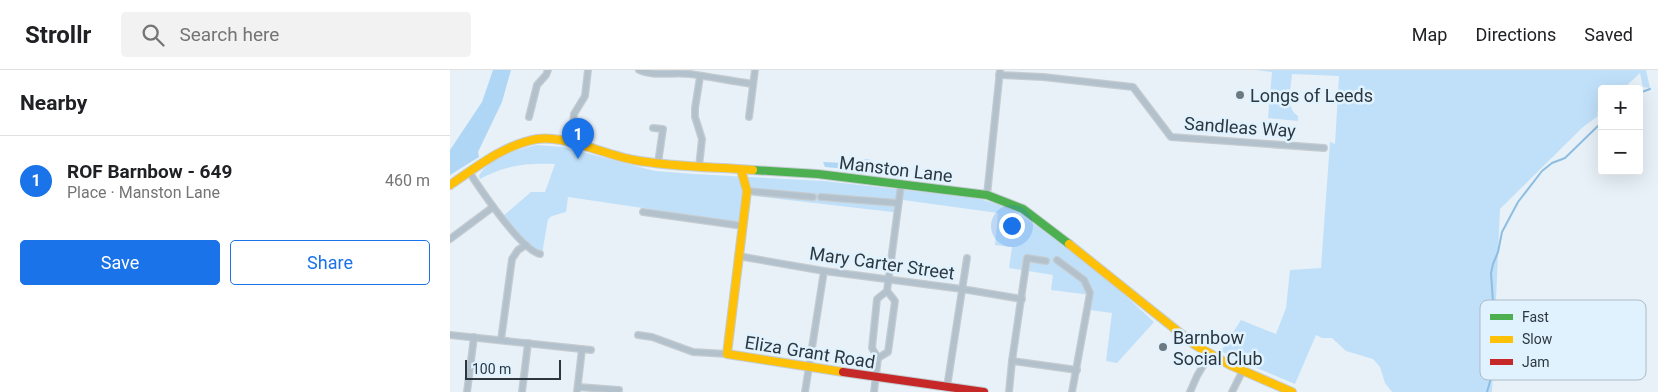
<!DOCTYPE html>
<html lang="en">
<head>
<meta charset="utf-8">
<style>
  body { margin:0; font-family:Roboto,sans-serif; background:#f2f2f2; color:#202124 }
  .controls { position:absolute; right:15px; top:15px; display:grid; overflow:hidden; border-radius:5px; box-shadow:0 5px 20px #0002 }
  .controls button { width:45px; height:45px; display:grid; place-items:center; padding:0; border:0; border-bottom:1px solid #e0e0e0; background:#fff; color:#202124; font:25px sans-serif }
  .scale { position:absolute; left:15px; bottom:12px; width:96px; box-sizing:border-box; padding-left:5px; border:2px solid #2c373f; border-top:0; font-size:14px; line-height:18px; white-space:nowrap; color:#2c373f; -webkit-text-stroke:4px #e1f2ff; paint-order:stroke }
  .you { position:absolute; left:561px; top:155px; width:18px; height:18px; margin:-12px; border:4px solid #fff; border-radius:50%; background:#1a73e8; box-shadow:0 0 0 8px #1a73e833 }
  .badge { display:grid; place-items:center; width:32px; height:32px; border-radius:50%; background:#1a73e8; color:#fff; font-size:16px; font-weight:700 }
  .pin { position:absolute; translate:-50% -41px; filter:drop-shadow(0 1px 2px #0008) }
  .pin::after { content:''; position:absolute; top:26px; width:18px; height:15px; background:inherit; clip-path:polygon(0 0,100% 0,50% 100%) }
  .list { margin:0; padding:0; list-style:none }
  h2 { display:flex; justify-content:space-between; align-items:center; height:65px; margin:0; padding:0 20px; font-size:21px }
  h2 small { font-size:16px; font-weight:400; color:#757577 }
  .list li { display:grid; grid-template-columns:32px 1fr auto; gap:15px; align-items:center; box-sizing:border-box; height:90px; padding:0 20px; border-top:1px solid #e0e0e0 }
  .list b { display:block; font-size:19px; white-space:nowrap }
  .list p { margin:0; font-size:16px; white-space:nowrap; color:#757577 }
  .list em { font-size:16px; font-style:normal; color:#757577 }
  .actions { display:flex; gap:10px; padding:15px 20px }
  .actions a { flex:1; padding:11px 0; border:1px solid #1a73e8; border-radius:5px; text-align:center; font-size:18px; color:#1a73e8 }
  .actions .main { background:#1a73e8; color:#fff }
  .icon { flex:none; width:28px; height:28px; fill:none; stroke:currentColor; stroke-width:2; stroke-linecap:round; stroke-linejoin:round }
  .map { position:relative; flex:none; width:1208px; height:322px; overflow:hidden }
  header { display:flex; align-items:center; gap:30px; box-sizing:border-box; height:70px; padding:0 25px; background:#fff; border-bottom:1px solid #e0e0e0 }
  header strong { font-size:24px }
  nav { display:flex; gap:28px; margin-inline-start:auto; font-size:18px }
  .search { width:350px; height:45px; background:#f2f2f2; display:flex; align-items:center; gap:12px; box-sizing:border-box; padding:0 18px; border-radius:5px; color:#757577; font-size:19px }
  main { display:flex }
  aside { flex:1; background:#fff }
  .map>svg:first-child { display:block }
  .green { fill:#c0e0f9 }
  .forest { fill:#afd7f5 }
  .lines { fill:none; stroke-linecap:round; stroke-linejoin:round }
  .stream { stroke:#8dbde1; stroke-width:2 }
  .street-casing { stroke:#c4ccd1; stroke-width:8 }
  .fast-casing { stroke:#c4ccd1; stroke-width:10 }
  .slow-casing { stroke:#c4ccd1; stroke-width:10 }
  .jam-casing { stroke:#c4ccd1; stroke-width:10 }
  .street { stroke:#b2c1cc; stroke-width:5.5 }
  .fast { stroke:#4caf50; stroke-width:8 }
  .slow { stroke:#ffc107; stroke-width:8 }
  .jam { stroke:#c62828; stroke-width:8 }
  .poi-dot { fill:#6e7880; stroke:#e1f2ff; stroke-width:2 }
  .labels { text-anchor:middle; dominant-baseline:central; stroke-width:5; stroke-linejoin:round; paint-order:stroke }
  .poi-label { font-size:18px; fill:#2c373f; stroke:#e1f2ff; text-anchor:start }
  .street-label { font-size:18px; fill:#2c373f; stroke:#e1f2ff }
  .key { fill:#e1f2ff; stroke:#abbac5; stroke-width:1 }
  .key-label { font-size:14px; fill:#2c373f }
</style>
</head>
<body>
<header>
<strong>Strollr</strong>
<div class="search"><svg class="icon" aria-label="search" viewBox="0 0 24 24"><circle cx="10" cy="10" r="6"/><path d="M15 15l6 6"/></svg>Search here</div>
<nav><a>Map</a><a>Directions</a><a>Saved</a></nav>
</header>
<main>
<aside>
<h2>Nearby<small></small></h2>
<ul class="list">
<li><span class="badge">1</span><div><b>ROF Barnbow - 649</b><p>Place · Manston Lane</p></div><em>460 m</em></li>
</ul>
<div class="actions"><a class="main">Save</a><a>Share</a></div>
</aside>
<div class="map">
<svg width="1208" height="322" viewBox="0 0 1208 322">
  <rect width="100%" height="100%" fill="#e8f1f8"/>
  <g class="green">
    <path d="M806 0H1196L1200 18 1193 17 1190 3 1173 19H1152V39L1147 43 1148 46 1133 57 1050 139 1042 322H942L935 313 930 297 923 289 896 281 882 268H872L866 265 845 314 788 290 771 281 791 250 826 264 836 238 840 200 871 198 880 72 885 74 889 6 842 4C841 18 835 38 848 46V51L818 48 822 2Z"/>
    <path d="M87 75 113 77 205 101 243 104 374 111 527 128 559 138 601 165 653 205 704 252 667 293 656 291 662 243 640 240 641 225 601 220 603 205 559 198 562 177 545 175 548 143 453 130 451 143 304 126 300 122H297L288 152 118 127 116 142 102 146 98 149 92 184 87 183 52 147 81 122H95L105 94C78 93 54 95 30 109L29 106C35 90 71 78 87 75Z"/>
  </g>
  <g class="forest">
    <polygon points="43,0 61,0 52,32 28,82 29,87 0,105 0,80 32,32"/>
    <polygon points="415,89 421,90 419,101 375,97 373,92 414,94"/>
  </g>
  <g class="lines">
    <g class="stream">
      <polyline points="1189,23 1200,19"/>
      <path d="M1037 322C1042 306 1047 286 1041 270L1044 246 1041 203 1043 194 1048 182 1052 162 1068 132 1092 101 1102 93 1115 88 1152 52"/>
    </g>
    <defs>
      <g id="street">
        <path d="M189 0C204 7 223 2 240 4 261 7 282 11 303 14"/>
        <polyline points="549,5 593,7 683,17 721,67 874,78"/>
        <polyline points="79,47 87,15 96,5 98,0"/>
        <polyline points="299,47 305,0"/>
        <polyline points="203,58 213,59 208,93"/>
        <polyline points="121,72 124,44 135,26 138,0"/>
        <polyline points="249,97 252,69 245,47 245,38 250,7"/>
        <path d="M19 102C31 120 71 180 90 184"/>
        <polyline points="297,121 363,127"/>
        <polyline points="537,125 550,0"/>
        <polyline points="371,127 448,133"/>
        <polyline points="193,142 293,156"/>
        <polyline points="0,169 43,137"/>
        <polyline points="288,186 374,201 512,219 572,229"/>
        <polyline points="607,190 634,210 640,223 622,322"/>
        <polyline points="0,265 141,280"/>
        <polyline points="188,265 202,267 243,282 277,284"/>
        <polyline points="51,270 62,189 68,180 76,175"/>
        <polyline points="428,288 438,282 445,231 437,221"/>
        <polyline points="562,291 627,300"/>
        <polyline points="128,317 169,320"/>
        <polyline points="497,317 517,188"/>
        <polyline points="17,322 24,267"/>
        <polyline points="72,322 78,273"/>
        <polyline points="127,322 132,279"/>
        <polyline points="355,322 374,201"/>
        <polyline points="424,322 428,288 422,278 427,229 437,221 451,115"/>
        <polyline points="559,322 562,291 577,188 596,191"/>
        <polyline points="740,322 747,306 760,284"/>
        <polyline points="782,322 793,300"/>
      </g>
      <polyline id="fast" points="303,100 368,104 537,125 573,139 619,174"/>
      <g id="slow">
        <polyline points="291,100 297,121 277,284 393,302"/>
        <path d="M0 115C28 96 54 75 87 69 116 65 155 85 184 90 223 97 263 97 303 100"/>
        <polyline points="619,174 745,275 780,295 842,322"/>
      </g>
      <polyline id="jam" points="393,302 534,322"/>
    </defs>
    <use href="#street" class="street-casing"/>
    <use href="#fast" class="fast-casing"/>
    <use href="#slow" class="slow-casing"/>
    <use href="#jam" class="jam-casing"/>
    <use href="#street" class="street"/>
    <use href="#fast" class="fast"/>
    <use href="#slow" class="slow"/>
    <use href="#jam" class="jam"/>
  </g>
  <g class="poi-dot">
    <circle cx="790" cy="25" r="5"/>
    <circle cx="713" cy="277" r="5"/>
  </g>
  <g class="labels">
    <g class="poi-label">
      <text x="800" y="25">Longs of Leeds</text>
      <text x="723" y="267">Barnbow<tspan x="723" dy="21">Social Club</tspan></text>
    </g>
    <g class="street-label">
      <text transform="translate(790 57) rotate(4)">Sandleas Way</text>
      <text transform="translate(446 99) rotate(7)">Manston Lane</text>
      <text transform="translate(432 193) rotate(8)">Mary Carter Street</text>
      <text transform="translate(360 282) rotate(9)">Eliza Grant Road</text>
    </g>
  </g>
  <rect x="1030" y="230" width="166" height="80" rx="8" class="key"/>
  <rect x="1040" y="244" width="23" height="6" fill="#4caf50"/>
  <rect x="1040" y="266" width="23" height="7" fill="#ffc107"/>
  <rect x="1040" y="289" width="23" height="6" fill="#c62828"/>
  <g class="key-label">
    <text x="1072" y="252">Fast</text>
    <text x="1072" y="274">Slow</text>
    <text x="1072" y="297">Jam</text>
  </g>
</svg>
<div class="controls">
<button>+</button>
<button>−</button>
</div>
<div class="scale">100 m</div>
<div class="you"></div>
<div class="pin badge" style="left:128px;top:89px">1</div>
</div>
</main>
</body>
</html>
